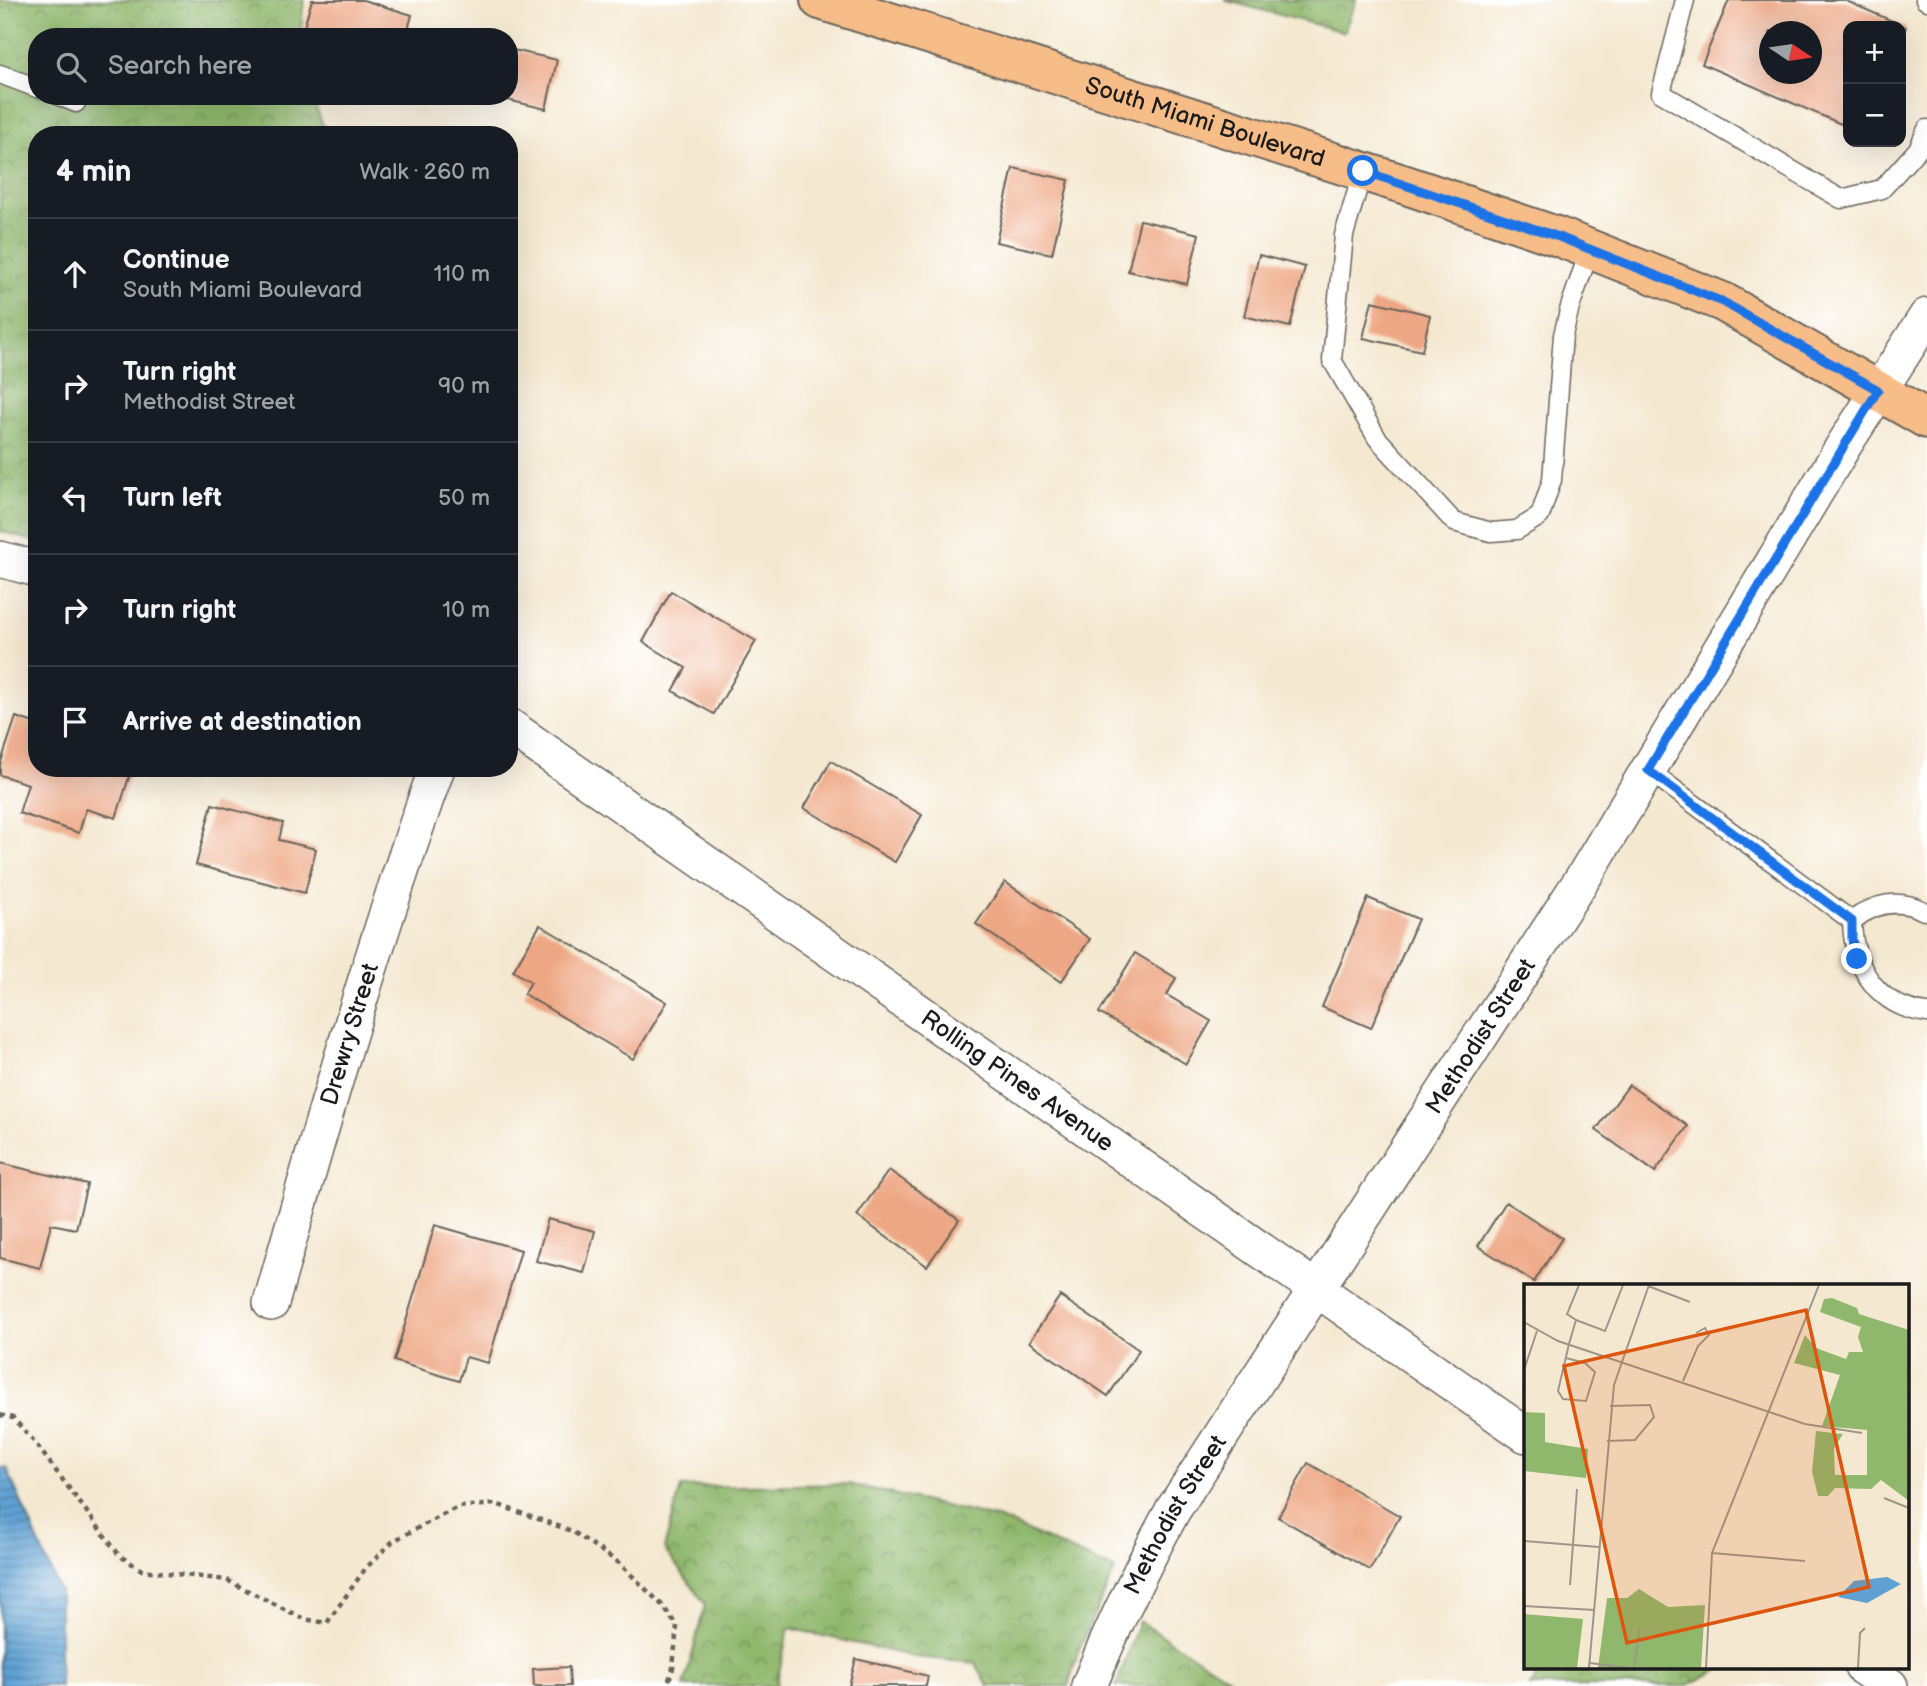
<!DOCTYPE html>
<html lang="en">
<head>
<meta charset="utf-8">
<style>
  body { margin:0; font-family:"Balsamiq Sans",sans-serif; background:#242831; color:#f1f3f6 }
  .controls { position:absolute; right:21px; top:21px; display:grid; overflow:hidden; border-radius:14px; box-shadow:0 7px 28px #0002 }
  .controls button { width:63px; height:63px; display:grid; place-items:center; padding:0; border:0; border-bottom:2px solid #363941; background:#171b24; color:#f1f3f6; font:35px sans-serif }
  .compass { position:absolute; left:1759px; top:21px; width:63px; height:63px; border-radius:50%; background:#171b24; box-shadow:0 7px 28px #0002; rotate:103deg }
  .stop { position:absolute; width:21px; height:21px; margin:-16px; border:5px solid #1a73e8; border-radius:50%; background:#fff }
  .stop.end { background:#1a73e8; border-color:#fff; box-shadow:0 2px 7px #0008 }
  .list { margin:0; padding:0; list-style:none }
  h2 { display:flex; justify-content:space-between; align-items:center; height:91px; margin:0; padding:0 28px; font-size:30px }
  h2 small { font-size:23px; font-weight:400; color:#9ea1a6 }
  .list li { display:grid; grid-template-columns:46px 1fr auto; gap:21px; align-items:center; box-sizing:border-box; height:112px; padding:0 28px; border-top:2px solid #363941 }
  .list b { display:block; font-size:26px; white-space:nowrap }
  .list p { margin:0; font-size:23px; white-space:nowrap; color:#9ea1a6 }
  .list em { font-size:23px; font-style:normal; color:#9ea1a6 }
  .icon { flex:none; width:38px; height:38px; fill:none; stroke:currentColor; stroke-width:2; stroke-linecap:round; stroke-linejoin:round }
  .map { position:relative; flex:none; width:1927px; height:1686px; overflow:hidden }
  .search { position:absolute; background:#171b24; box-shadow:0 7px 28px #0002; left:28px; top:28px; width:490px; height:77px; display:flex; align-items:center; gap:18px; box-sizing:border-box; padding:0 24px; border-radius:28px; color:#9ea1a6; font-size:26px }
  .panel { position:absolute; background:#171b24; box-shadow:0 7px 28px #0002; left:28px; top:126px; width:490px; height:651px; border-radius:28px }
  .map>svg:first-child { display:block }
  .forest { fill:url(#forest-crowns); stroke:#566a44; stroke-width:2 }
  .water { fill:url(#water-rules); stroke:#3e5e78; stroke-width:2 }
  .building { fill:#eea784; fill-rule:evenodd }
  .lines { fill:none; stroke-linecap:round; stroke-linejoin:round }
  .service-casing { stroke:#68635b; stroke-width:21 }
  .minor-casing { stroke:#68635b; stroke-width:38 }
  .primary-casing { stroke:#68635b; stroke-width:42 }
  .path { stroke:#68635b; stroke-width:4.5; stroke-dasharray:5 5; stroke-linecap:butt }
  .service { stroke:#fff; stroke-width:18 }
  .minor { stroke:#fff; stroke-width:35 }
  .primary { stroke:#f7bd88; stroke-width:38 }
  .route { stroke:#1a73e8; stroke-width:9 }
  .labels { text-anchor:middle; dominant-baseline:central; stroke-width:5; stroke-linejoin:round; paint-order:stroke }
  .street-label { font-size:24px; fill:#1c1c1c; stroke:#fff }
  .inset-road { fill:none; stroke:#9e9688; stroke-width:2 }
  .view { fill:#de560d; fill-opacity:0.15; stroke:#de560d; stroke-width:3.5 }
  .inset-edge { fill:none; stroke:#1c1c1c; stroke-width:3.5 }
</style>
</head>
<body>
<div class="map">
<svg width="1927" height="1686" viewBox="0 0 1927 1686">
  <defs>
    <pattern id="forest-crowns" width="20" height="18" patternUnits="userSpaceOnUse" patternTransform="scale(1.75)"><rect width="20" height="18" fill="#90b86d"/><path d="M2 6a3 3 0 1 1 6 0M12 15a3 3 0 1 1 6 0" fill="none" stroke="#759559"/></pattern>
    <pattern id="water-rules" width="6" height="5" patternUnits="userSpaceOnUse" patternTransform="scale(1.75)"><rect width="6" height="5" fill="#5fa1d3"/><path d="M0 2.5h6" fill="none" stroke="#4e82aa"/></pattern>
  </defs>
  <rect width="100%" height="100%" fill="#fff"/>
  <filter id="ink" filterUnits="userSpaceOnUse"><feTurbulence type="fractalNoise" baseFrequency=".0143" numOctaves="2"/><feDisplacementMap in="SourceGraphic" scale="14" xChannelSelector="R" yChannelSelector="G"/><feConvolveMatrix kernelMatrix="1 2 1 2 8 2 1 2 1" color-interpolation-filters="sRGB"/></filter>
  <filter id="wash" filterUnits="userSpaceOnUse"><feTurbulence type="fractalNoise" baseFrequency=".00686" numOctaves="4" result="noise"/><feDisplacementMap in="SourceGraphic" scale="28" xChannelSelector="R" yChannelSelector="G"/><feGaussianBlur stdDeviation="1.57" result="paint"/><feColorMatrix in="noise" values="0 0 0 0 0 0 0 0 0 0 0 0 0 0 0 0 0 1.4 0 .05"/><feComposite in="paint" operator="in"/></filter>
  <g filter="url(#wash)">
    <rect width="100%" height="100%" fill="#f4e8d0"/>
    <g class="forest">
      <polygon points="0,0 304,0 300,37 37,37 37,96 311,96 327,135 37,135 37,542 0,531"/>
      <polygon points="1224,0 1356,0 1344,32"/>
      <polygon points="849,1484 1000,1519 1115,1570 1079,1649 1068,1686 988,1686 975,1663 915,1657 789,1628 776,1686 684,1686 705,1604 664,1549 681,1487"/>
      <polygon points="1139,1621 1241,1686 1116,1686"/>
      <polygon points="1542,1667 1723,1667 1687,1686 1530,1686"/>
    </g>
    <polygon class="water" points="0,1468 7,1469 60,1592 60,1686 0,1686"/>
    <g id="blocks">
      <g class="building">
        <polygon points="312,0 363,0 412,15 406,37 301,37"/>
        <path d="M1729 0H1844L1906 27 1901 40V26H1848V127L1702 64ZM1770 32H1812V74H1770Z"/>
        <polygon points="509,49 557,60 546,109 495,97 509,96"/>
        <polygon points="1013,168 1069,180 1052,254 996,242"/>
        <polygon points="1140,220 1199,234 1187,284 1128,271"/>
        <polygon points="1259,255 1305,267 1290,327 1244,316"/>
        <polygon points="1372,301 1430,315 1422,351 1363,338"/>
        <polygon points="671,591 756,641 714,714 673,691 686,668 643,642"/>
        <polygon points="16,717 37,724 37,768 132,768 116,818 86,809 79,833 19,813 28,784 0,775 0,765"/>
        <polygon points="831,761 922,815 895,862 804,808"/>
        <polygon points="212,804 283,823 279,840 316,849 305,893 196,865"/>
        <polygon points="1005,882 1090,939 1061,982 976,924"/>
        <polygon points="1368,898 1418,919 1371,1028 1322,1007"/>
        <polygon points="540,925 667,1002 633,1059 524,994 531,982 513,971"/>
        <polygon points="1135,953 1176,978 1167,995 1211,1021 1186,1064 1099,1013"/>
        <polygon points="1629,1085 1688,1126 1655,1172 1596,1130"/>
        <polygon points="0,1163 87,1184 76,1229 51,1224 40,1268 0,1258"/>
        <polygon points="889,1170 959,1220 927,1266 857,1216"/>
        <polygon points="1506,1202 1562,1238 1534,1282 1478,1246"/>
        <polygon points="548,1219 595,1231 584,1273 536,1261"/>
        <polygon points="435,1225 521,1250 488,1363 466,1357 459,1381 394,1361"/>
        <polygon points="1060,1296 1139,1350 1108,1396 1029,1342"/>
        <polygon points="1308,1463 1400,1516 1370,1570 1278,1517"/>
        <polygon points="856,1659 928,1676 926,1686 849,1686"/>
        <polygon points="569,1667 570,1686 534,1686 533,1669"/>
      </g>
    </g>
  </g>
  <g filter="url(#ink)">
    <use href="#blocks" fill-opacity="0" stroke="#68635b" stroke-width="2"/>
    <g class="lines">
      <defs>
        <g id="service">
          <polyline points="1685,0 1661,93 1841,199 1882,189 1918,149 1927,129"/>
          <polyline points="1925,0 1927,1"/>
          <polyline points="0,74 37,88"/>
          <polyline points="59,96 76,103"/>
          <polyline points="1363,171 1344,235 1332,360 1377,438 1454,522 1491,532 1517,530 1540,516 1552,480 1563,335 1570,307 1590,249"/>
          <path d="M1648 770 1852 921C1853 968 1878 1007 1927 1013"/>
          <path d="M1852 921C1874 903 1899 898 1924 911"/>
        </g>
        <g id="minor">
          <polyline points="0,559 37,569"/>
          <path id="s1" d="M509 726 1526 1435"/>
          <path id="s2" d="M271 1303C322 1123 373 944 437 768"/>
          <polyline points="1862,1667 1890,1686"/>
          <path id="s3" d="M1089 1686C1113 1625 1142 1567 1173 1510L1586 873 1844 445 1927 316"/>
        </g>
        <g id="primary">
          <path id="s4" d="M820 0 1406 185 1559 237 1723 302 1927 419"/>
        </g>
      </defs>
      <use href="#service" class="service-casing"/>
      <use href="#minor" class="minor-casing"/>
      <use href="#primary" class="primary-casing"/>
      <polyline class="path" points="0,1415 13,1418 32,1439 120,1556 142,1570 227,1580 304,1619 327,1623 365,1569 393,1541 458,1507 496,1504 572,1531 619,1563 662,1605 677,1626 673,1668 667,1686"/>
      <use href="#service" class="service"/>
      <use href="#minor" class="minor"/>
      <use href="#primary" class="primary"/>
    </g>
  </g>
  <g class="lines" filter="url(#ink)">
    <polyline class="route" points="1363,171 1559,237 1723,302 1878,390 1648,770 1852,921 1852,940 1857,959"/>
  </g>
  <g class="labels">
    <g class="street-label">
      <text stroke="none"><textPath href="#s4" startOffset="404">South Miami Boulevard</textPath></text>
      <text stroke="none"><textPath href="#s2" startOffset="280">Drewry Street</textPath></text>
      <text stroke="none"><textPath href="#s3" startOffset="760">Methodist Street</textPath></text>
      <text stroke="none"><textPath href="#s1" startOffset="620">Rolling Pines Avenue</textPath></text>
      <text stroke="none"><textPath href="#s3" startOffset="192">Methodist Street</textPath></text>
    </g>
  </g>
  <g transform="translate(1524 1284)">
    <rect width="385" height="385" fill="#f4e8d0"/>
    <path d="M308 14 333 24 335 30 385 46V217L357 196 347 205 311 204 304 212H294L288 188 292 147 319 150 310 164 311 191H343V146L298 142 316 91 270 79 281 51 292 64 322 75 325 68H339L334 53 337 43 296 28 300 15ZM0 128 21 129V158L64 165 62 194 0 187ZM115 305 144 323 181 321 177 384H74L83 314H103ZM0 330 59 335 53 384H0Z" fill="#90b86d"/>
    <path d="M363 293 377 300 343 319 314 313 330 297Z" fill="#5fa1d3"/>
    <path class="inset-road" d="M124 2 166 18M52 36 81 47 99 1M0 38 34 57 281 140 338 149M42 74 61 79 71 88 62 117 39 115 34 107 45 60 52 36 43 30 55 1M0 86 13 47M159 97 174 62 185 51 181 44 172 49M83 157 111 156 130 133 126 121 86 122M360 214 385 224M0 257 75 263M188 269 281 277M46 301 53 205M0 322 71 326M66 379 105 384M65 384 90 101 125 1M110 384 116 344M182 384 188 269 295 1M334 384 336 349 341 344"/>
    <path class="view" d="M282 26 345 303 103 359 40 82Z"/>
    <rect width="385" height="385" class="inset-edge"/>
  </g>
</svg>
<div class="controls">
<button>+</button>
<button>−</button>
</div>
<svg class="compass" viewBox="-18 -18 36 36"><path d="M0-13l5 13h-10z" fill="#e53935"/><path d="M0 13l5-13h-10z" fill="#9ea1a6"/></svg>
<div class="stop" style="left:1363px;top:171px"></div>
<div class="stop end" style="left:1857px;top:959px"></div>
<div class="search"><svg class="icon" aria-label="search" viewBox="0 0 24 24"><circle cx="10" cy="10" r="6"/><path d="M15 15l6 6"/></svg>Search here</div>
<section class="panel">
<h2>4 min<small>Walk · 260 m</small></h2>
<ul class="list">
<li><svg class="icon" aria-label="ahead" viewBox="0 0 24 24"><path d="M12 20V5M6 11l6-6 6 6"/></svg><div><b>Continue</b><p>South Miami Boulevard</p></div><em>110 m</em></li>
<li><svg class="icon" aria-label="right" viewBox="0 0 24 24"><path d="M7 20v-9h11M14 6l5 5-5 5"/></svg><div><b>Turn right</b><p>Methodist Street</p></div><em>90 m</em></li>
<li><svg class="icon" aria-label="left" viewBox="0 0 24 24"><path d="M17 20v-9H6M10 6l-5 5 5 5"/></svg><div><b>Turn left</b></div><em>50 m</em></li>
<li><svg class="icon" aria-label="right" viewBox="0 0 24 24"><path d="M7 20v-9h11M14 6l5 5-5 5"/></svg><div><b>Turn right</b></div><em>10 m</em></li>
<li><svg class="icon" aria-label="arrive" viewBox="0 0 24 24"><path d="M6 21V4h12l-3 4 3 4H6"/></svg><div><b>Arrive at destination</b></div></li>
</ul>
</section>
</div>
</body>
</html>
